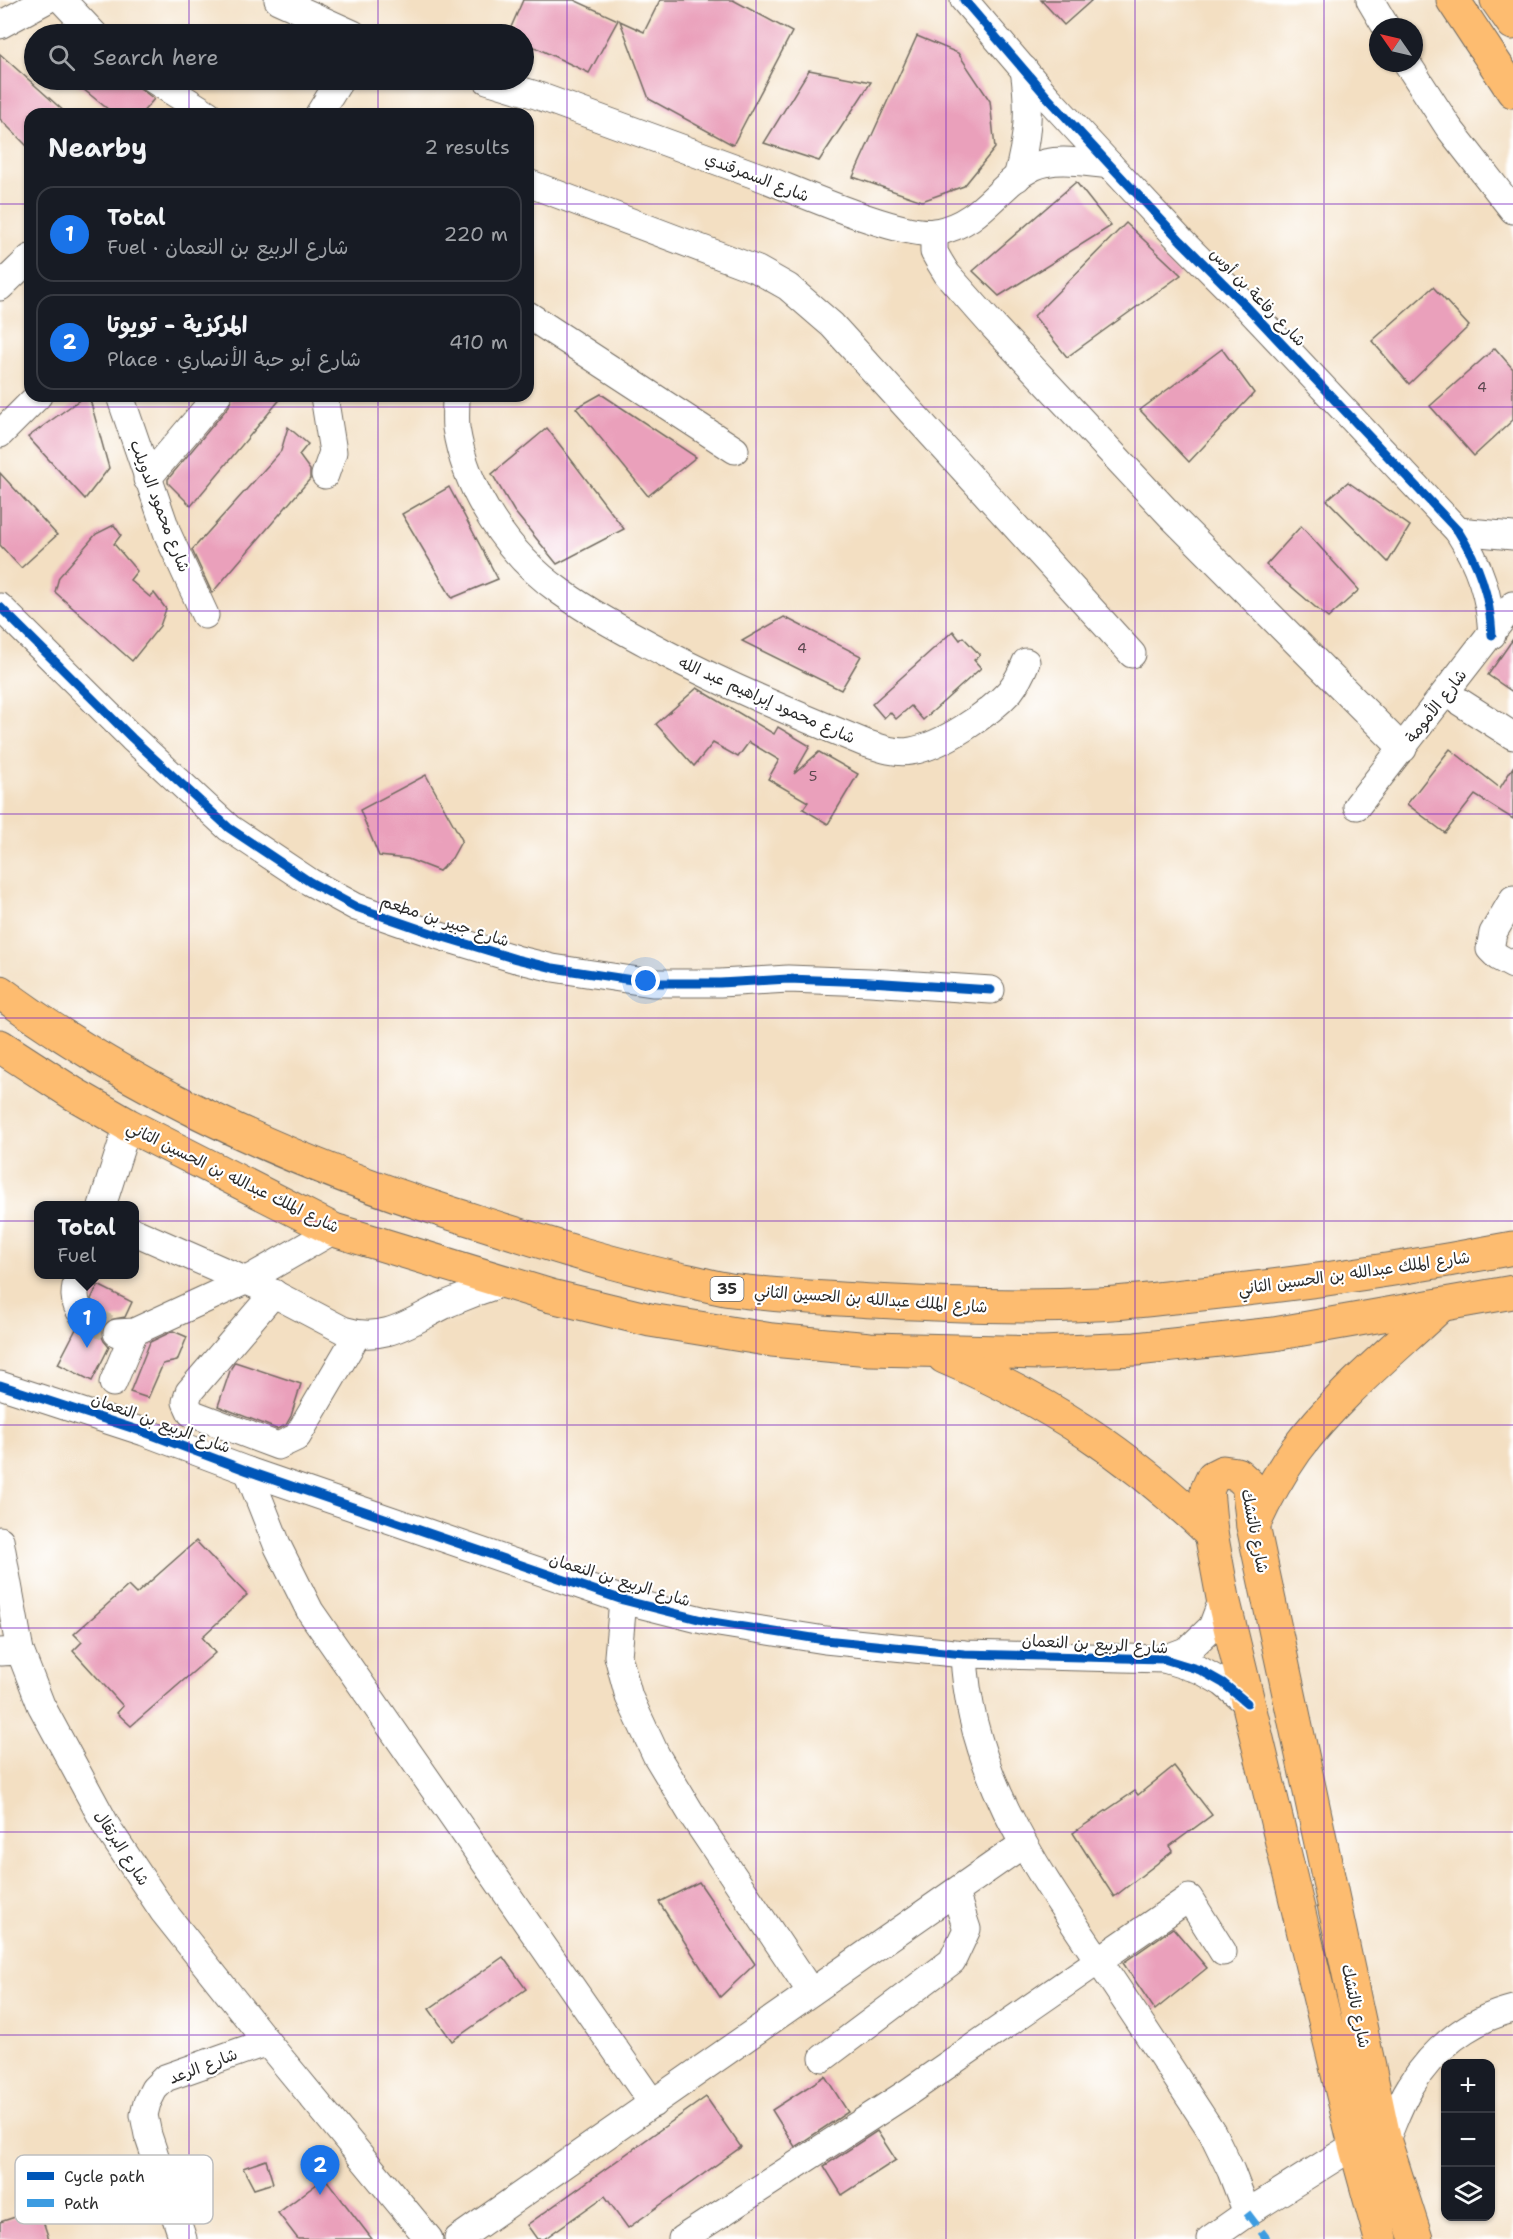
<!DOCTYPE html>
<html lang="en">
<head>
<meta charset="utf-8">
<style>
  body { margin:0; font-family:"Shantell Sans","Playpen Sans Arabic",sans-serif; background:#20242c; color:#f1f3f6 }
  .controls { position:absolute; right:18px; bottom:18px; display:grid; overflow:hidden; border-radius:12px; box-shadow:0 2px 4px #0004 }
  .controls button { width:54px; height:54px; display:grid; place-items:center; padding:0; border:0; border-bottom:2px solid #363941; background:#171b24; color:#f1f3f6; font:30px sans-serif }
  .compass { position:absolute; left:1369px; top:18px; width:54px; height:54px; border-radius:50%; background:#171b24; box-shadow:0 2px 4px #0004; rotate:304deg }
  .you { position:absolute; left:646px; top:981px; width:21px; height:21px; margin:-15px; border:4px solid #fff; border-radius:50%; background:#1a73e8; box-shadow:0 0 0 9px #1a73e833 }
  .badge { display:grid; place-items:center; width:39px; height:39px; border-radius:50%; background:#1a73e8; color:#fff; font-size:20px; font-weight:700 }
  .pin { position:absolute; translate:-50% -50px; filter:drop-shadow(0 2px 3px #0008) }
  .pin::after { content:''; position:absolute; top:32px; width:21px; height:18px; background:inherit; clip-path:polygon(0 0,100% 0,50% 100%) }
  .popup { position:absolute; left:34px; top:1201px; width:105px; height:78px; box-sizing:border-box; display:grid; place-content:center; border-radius:12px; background:#171b24; filter:drop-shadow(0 2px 4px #0005); font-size:20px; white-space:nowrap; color:#9ea1a6 }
  .popup b { font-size:22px; color:#f1f3f6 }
  .popup::after { content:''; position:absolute; left:50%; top:100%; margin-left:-12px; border:12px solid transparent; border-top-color:#171b24 }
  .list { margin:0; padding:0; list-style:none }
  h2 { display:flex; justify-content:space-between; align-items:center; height:78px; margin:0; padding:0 24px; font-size:26px }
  h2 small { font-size:20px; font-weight:400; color:#9ea1a6 }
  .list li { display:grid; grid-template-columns:39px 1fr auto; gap:18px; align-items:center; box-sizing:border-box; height:96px; margin:0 12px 12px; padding:0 12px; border:2px solid #363941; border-radius:18px }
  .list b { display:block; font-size:22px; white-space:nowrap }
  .list p { margin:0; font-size:20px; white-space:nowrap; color:#9ea1a6 }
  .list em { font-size:20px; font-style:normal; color:#9ea1a6 }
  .icon { flex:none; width:33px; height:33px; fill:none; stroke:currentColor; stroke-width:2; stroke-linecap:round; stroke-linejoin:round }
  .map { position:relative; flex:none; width:1513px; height:2239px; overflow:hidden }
  .search { position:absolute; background:#171b24; box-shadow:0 2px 4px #0004; left:24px; top:24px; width:510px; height:66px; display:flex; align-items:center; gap:15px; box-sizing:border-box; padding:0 21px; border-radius:33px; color:#9ea1a6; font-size:22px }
  .panel { position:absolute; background:#171b24; box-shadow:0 2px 4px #0004; left:24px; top:108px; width:510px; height:294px; border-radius:18px }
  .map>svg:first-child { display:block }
  .building { fill:#eaa0bb }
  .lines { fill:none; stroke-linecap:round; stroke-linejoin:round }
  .minor-tunnel { stroke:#cbbba4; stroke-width:27; stroke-dasharray:27 14; stroke-linecap:butt }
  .minor-casing { stroke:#716a60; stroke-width:29 }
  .major-casing { stroke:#716a60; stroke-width:35 }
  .highway-casing { stroke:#716a60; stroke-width:35 }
  .minor { stroke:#fff; stroke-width:27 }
  .major { stroke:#fdbc70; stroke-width:33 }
  .highway { stroke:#fdbc70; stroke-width:33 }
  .quiet { stroke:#3d9ce1; stroke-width:8; stroke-dasharray:15 8; stroke-linecap:butt }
  .cycleway-casing { stroke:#fff; stroke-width:13 }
  .cycleway { stroke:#0057b8; stroke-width:9 }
  .grid { fill:none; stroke:#7b2cbf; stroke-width:1.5; stroke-opacity:0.55 }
  .labels { text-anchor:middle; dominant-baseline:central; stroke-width:4.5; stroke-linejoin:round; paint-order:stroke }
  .number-label { font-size:14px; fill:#5b484f }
  .shield { fill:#fff; stroke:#6b6b6b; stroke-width:1.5 }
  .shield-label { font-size:15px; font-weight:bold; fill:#2b2b2b }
  .street-label { font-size:16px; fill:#2b2b2b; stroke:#fff }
  .key { fill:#fff; stroke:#bfbfbf; stroke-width:1.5 }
  .key-label { font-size:16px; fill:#2b2b2b }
</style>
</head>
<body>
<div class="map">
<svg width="1513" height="2239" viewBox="0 0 1513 2239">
  <rect width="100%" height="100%" fill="#fff"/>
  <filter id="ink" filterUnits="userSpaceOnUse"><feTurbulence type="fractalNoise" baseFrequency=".0167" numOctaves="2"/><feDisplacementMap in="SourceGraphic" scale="12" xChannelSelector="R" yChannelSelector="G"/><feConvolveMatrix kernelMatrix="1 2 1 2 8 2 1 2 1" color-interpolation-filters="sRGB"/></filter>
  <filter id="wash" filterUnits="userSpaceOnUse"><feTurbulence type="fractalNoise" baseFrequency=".008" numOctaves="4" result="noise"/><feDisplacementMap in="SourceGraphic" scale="24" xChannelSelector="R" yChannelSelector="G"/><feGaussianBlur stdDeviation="1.35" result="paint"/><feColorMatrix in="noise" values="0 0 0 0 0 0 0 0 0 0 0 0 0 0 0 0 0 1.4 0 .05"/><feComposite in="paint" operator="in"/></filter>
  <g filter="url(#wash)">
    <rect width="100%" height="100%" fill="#f3dfc2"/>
    <g id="blocks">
      <g class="building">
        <polygon points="523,0 574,0 618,20 589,73 524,42 524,34 508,34"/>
        <polygon points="660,0 733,0 792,32 733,145 649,99 620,21 644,32"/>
        <polygon points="1041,0 1092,0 1064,25"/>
        <polygon points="917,36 958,53 990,101 995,148 964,186 922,201 853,177"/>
        <polygon points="0,54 67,114 30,114 30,149 0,119"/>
        <polygon points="809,70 871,82 819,161 764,143"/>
        <polygon points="72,80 138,80 140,88 154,99 141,114 114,114"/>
        <polygon points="1076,182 1111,226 999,296 973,271"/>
        <polygon points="1126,223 1181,275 1067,357 1034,316"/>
        <polygon points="1433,287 1469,326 1409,384 1372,341"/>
        <polygon points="1495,348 1513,369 1513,420 1474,456 1430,406"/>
        <polygon points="1222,349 1254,393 1189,462 1140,410"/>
        <polygon points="601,394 696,457 648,496 576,408"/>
        <polygon points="85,396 89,396 109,468 85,499 28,437"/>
        <polygon points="232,396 283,396 191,506 168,483 168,479 229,406"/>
        <polygon points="288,427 308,444 299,455 310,470 310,479 212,593 192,550 281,451"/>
        <polygon points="547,428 624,529 557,564 514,511 492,474"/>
        <polygon points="0,473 57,535 21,568 0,545"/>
        <polygon points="1348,482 1410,526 1388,562 1327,500"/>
        <polygon points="449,487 498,579 452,598 402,514"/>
        <polygon points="114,525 121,535 114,544 137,571 130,580 150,597 154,593 166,609 160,626 132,661 55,592 59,577 96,534"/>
        <polygon points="1301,526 1359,590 1328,618 1266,565"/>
        <polygon points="784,617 861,656 841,690 742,641"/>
        <polygon points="953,631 960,640 963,637 980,655 974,660 981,668 923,720 911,706 896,719 890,712 884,718 872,704"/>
        <polygon points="1513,639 1513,692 1488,675"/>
        <polygon points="697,688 774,734 778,727 810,746 794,774 819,752 858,774 828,824 803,809 808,802 768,779 779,760 749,742 738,757 713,743 694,766 656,724"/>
        <polygon points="1450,749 1500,788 1513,767 1513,819 1475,795 1445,833 1407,804"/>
        <polygon points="426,775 462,840 452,858 439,871 408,859 379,856 360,810"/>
        <polygon points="98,1285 132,1302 125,1317 109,1320 103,1325 101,1335 104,1341 109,1347 92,1381 58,1364 76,1329 85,1331 92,1328 97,1322 99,1313 91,1299"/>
        <polygon points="173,1331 187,1337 177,1361 163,1364 148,1398 130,1392 150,1342"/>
        <polygon points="235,1362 301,1384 291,1416 286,1425 277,1429 218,1406 231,1368"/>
        <polygon points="196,1541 247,1595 202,1637 215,1653 131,1726 117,1713 123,1706 73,1651 82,1642 74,1634 128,1586 136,1594"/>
        <polygon points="1174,1766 1212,1815 1170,1846 1173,1851 1114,1897 1073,1833 1135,1791 1138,1795"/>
        <polygon points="699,1882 755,1964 720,1997 659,1902"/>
        <polygon points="1173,1928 1207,1968 1155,2010 1123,1963"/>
        <polygon points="503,1957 526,1989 452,2041 429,2009"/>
        <polygon points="825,2076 848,2112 795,2147 772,2110"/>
        <polygon points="706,2097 741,2147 628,2228 605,2196 544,2239 537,2239 527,2225"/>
        <polygon points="877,2131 896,2160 842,2195 824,2166"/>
        <polygon points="266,2160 273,2183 254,2189 243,2168"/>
        <polygon points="325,2178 372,2239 298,2239 278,2213"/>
        <polygon points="39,2209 49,2239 0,2239 0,2222"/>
      </g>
    </g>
  </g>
  <g filter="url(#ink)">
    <use href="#blocks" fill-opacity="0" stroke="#716a60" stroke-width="1.5"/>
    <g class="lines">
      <polyline class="minor-tunnel" points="83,1315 117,1333"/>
      <defs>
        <g id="minor">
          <polyline points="62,0 94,34"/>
          <polyline points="278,0 353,34"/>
          <path d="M964 0 1048 98 1110 165 1181 241 1249 309 1458 531C1479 564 1490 596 1492 635"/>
          <polyline points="1370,0 1386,27"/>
          <polyline points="0,25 46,0"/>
          <polyline points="1407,63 1449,128 1513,210"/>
          <polyline points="154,80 208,114"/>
          <path d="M487 80 536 95C610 122 684 149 758 176 795 190 901 238 936 232 983 223 997 185 1033 167 1056 156 1086 163 1110 165"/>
          <polyline points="319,114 340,80"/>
          <path d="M1017 178C1028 137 1030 111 1024 69"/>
          <polyline points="528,183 758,270 788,287 832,325 1132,654"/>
          <polyline points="934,232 934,252 939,261 947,274 994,327 1172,517 1403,749"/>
          <polyline points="0,287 30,258"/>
          <polyline points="528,315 735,450"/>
          <polyline points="120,396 168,535 205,615"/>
          <polyline points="324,396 333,452 325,475"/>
          <path d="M456 396C456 406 455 418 456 428 466 492 508 555 561 592 593 615 628 633 663 652 729 687 797 715 865 743 880 748 896 754 911 751 942 746 989 714 1010 691 1017 682 1022 672 1026 662"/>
          <polyline points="0,434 38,396"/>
          <polyline points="147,479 217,396"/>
          <polyline points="1458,531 1513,536"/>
          <polyline points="0,607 132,738 229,828 310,882 356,907 440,936 516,959 553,968 652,983 720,983 788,979 870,982 991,990"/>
          <polyline points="1446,693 1513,736"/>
          <polyline points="1357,806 1513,605"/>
          <polyline points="1513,899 1493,933 1490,949 1498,957 1513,965"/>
          <polyline points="102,1206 128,1125"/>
          <path d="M135 1232 265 1289 343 1330C386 1344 412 1320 449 1303 468 1295 487 1288 506 1282"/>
          <path d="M79 1274C74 1290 72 1302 83 1315"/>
          <polyline points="274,1293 189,1392 186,1402 191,1413 278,1446 297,1437 357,1335"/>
          <polyline points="117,1333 134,1332 247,1280 334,1230"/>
          <polyline points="113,1383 134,1332"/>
          <polyline points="0,1385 144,1432 248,1471 623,1600 706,1621 825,1640 964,1654 1164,1659 1200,1670 1223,1683 1247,1703"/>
          <polyline points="248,1471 278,1547 310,1611 653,2104"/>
          <polyline points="0,1540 20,1651"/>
          <polyline points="623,1600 618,1656 629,1697 656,1755 691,1813 811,1992"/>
          <polyline points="0,1652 20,1651 41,1705 107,1827 163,1911 267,2042 429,2239"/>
          <path d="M964 1654C969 1779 1042 1876 1109 1976 1144 2028 1178 2080 1212 2132L1231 2171 1247 2213"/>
          <polyline points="1164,1659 1188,1650 1212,1627 1223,1598"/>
          <polyline points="823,2058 952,1961 967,1929 955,1893"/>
          <path d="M1385 2142C1393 2124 1399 2104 1410 2087 1433 2049 1469 2020 1513 2009"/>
          <polyline points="183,2239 148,2135 144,2115 147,2103 154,2089 165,2078 267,2042"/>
          <polyline points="458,2239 1022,1845"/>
          <polyline points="682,2239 907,2093 1189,1898 1223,1952"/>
          <polyline points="1210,2239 1247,2213 1355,2145"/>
        </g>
        <polyline id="major" points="1381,2239 1355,2145 1223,1598 1211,1533 1207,1490 1213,1477 1223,1472 1237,1474 1248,1484 1253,1526 1385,2142 1416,2239"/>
        <g id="highway">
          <polyline points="1453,0 1513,91"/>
          <polyline points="1497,0 1513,23"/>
          <path d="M0 992C132 1090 291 1162 447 1212 526 1237 604 1263 684 1280 700 1283 715 1288 731 1290 778 1296 826 1298 873 1301 948 1305 1022 1308 1096 1304 1125 1303 1154 1299 1183 1296 1294 1285 1404 1269 1513 1248"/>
          <polyline points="0,1046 74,1094 128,1125 334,1230 551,1296 650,1320 772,1340 870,1349 1042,1353 1136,1349 1274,1334 1513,1292"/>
          <path d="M944 1357C1050 1402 1127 1453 1211 1533"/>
          <path d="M1253 1526C1265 1500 1279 1474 1296 1450 1336 1396 1391 1352 1440 1306"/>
        </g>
      </defs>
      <use href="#minor" class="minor-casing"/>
      <use href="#major" class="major-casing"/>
      <use href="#highway" class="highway-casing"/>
      <use href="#minor" class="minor"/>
      <use href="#major" class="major"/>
      <use href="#highway" class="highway"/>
      <polyline class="quiet" points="1247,2213 1267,2239"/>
      <defs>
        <g id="cycleway">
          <path d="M964 0 1048 98 1110 165 1181 241 1249 309 1458 531C1479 564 1490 596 1492 635"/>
          <polyline points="0,607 132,738 229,828 310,882 356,907 440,936 516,959 553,968 652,983 720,983 788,979 870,982 991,990"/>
          <polyline points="0,1385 144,1432 248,1471 623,1600 706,1621 825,1640 964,1654 1164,1659 1200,1670 1223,1683 1247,1703"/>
        </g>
      </defs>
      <use href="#cycleway" class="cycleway-casing"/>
      <use href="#cycleway" class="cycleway"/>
    </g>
  </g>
  <path class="grid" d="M189 0V34M378 0V34M567 0V2239M756 0V2239M946 0V2239M1135 0V2239M1324 0V2239M189 80V114M378 80V114M0 204H30M528 204H1513M189 396V2239M378 396V2239M0 407H1513M0 611H1513M0 814H1513M0 1018H1513M0 1221H1513M0 1425H1513M0 1628H1513M0 1832H1513M0 2035H1513"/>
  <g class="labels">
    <g class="number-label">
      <text x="1482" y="387">4</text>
      <text x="802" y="648">4</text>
      <text x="813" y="776">5</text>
    </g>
    <rect class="shield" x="710.5" y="1277" width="33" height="24" rx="4.5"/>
    <g class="shield-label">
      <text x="727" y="1289">35</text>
    </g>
    <g class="street-label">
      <text transform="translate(757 177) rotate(21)">شارع السمرقندي</text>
      <text transform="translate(1258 297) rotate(46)">شارع رفاعة بن أوس</text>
      <text transform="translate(160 506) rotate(69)">شارع محمود الدويلب</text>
      <text transform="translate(767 700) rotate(24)">شارع محمود إبراهيم عبد الله</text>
      <text transform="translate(1436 706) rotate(-52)">شارع الأمومة</text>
      <text transform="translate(445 921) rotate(18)">شارع جبير بن مطعم</text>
      <text transform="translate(233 1177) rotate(26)">شارع الملك عبدالله بن الحسين الثاني</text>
      <text transform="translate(1354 1273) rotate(-8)">شارع الملك عبدالله بن الحسين الثاني</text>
      <text transform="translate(871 1299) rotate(4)">شارع الملك عبدالله بن الحسين الثاني</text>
      <text transform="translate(161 1423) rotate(20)">شارع الربيع بن النعمان</text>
      <text transform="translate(1255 1531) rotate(79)">شارع نالتشك</text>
      <text transform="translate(620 1580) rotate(17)">شارع الربيع بن النعمان</text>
      <text transform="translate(1095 1644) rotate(3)">شارع الربيع بن النعمان</text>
      <text transform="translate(122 1848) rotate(57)">شارع البرتقال</text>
      <text transform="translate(1356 2006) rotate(78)">شارع نالتشك</text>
      <text transform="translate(203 2066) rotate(-21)">شارع الرعد</text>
    </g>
  </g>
  <rect x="15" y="2155" width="198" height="69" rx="9" class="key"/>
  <rect x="27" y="2172" width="27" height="8" fill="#0057b8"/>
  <rect x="27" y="2199" width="27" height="8" fill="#3d9ce1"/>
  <g class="key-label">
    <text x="64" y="2182">Cycle path</text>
    <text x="64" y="2209">Path</text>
  </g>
</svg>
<div class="controls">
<button>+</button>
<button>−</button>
<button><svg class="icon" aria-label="layers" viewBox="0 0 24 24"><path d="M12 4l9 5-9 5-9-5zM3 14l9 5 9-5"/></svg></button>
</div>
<svg class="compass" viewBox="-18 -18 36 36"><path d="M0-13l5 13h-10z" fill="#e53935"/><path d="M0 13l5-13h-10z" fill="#9ea1a6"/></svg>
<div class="you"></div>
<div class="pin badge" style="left:87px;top:1348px">1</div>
<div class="popup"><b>Total</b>Fuel</div>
<div class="pin badge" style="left:320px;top:2195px">2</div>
<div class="search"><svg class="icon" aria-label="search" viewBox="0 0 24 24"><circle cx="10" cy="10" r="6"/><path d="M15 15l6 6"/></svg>Search here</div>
<section class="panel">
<h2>Nearby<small>2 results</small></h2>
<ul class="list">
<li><span class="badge">1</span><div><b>Total</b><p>Fuel · شارع الربيع بن النعمان</p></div><em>220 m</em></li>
<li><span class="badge">2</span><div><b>المركزية - تويوتا</b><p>Place · شارع أبو حبة الأنصاري</p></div><em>410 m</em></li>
</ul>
</section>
</div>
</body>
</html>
